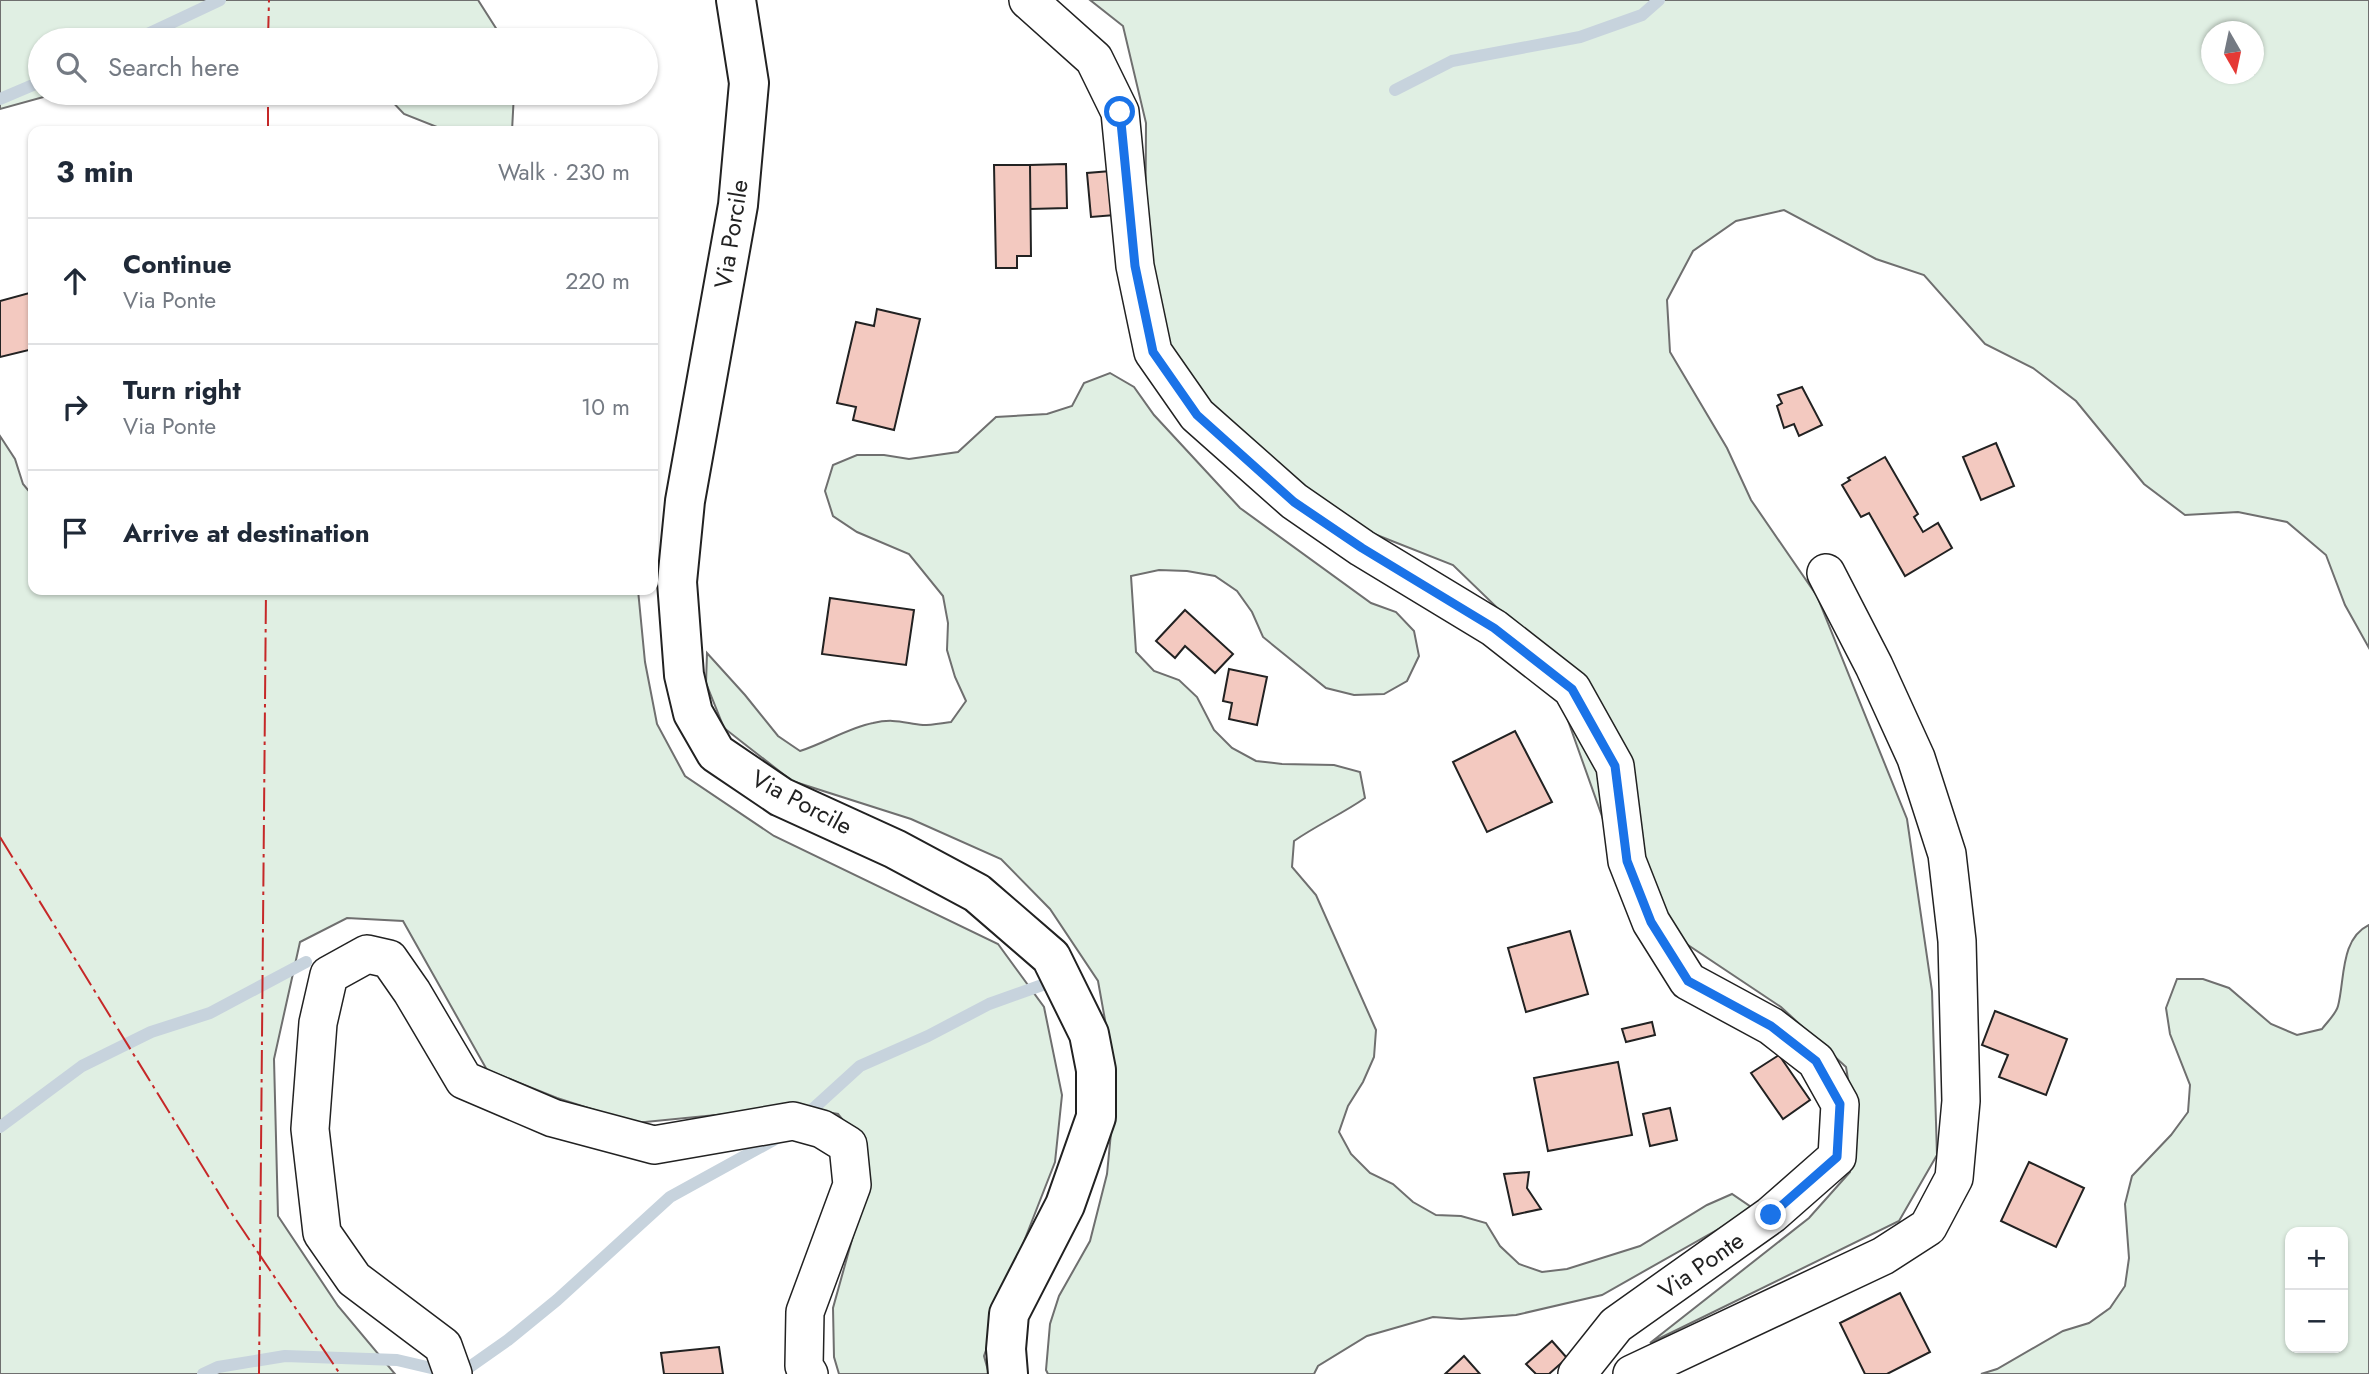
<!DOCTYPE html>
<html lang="en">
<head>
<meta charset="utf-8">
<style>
  body { margin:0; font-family:Jost,sans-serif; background:#f6f6f7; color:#1f2937 }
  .controls { position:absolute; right:21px; bottom:21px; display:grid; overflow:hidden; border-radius:14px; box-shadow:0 2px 5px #0004 }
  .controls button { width:63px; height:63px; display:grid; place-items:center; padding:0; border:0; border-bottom:2px solid #e0e1e3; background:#fff; color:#1f2937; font:35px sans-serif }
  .compass { position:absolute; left:2201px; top:21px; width:63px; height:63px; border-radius:50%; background:#fff; box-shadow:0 2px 5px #0004; rotate:171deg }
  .stop { position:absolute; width:21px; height:21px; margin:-16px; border:5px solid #1a73e8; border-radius:50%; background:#fff }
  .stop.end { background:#1a73e8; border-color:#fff; box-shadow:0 2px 7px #0008 }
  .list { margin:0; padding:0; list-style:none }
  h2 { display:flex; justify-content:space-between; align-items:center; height:91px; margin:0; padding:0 28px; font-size:30px }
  h2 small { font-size:23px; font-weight:400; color:#747a83 }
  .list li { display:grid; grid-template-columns:46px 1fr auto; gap:21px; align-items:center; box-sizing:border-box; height:126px; padding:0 28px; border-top:2px solid #e0e1e3 }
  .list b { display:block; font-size:26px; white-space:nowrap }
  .list p { margin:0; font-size:23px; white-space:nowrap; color:#747a83 }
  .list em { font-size:23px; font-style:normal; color:#747a83 }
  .icon { flex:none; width:38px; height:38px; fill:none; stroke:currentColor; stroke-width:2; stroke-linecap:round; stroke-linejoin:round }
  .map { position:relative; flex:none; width:2369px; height:1374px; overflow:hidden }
  .search { position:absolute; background:#fff; box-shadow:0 2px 5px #0004; left:28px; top:28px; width:630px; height:77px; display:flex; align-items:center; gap:18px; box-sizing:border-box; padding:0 24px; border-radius:38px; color:#747a83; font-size:26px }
  .panel { position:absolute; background:#fff; box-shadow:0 2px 5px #0004; left:28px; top:126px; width:630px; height:469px; border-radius:14px }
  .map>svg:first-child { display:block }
  .green { fill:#e0efe3; stroke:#6f6f6f; stroke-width:2; fill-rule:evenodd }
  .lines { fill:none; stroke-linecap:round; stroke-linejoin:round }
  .stream { stroke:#c7d3dd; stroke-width:12 }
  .building { fill:#f3c9c0; stroke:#222; stroke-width:2 }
  .street-casing { stroke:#222; stroke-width:40 }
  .secondary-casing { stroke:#222; stroke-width:42 }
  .street { stroke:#fff; stroke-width:37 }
  .secondary { stroke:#fff; stroke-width:38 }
  .power { stroke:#c62828; stroke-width:2; stroke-dasharray:24 5 3.5 5; stroke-linecap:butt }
  .route { stroke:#1a73e8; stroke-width:9 }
  .labels { text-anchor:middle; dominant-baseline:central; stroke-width:5; stroke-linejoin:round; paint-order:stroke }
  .street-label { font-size:24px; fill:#222; stroke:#fff }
</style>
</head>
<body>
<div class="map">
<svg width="2369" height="1374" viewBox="0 0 2369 1374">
  <rect width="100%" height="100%" fill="#fff"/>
  <g class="green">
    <polygon points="0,0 478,0 499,33 502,40 40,40 40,93 58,93 0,109"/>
    <path d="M1090 0H2369V648L2345 605 2326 555 2287 522 2238 512 2185 515 2144 484 2076 401 2033 368 1985 344 1924 275 1876 259 1784 210 1736 221 1693 251 1667 300 1670 352 1727 448 1751 500 1817 596 1907 819 1932 991 1937 1155 1899 1221 1650 1343 1809 1218 1850 1172 1855 1121 1846 1067 1781 1007 1676 937 1619 864 1544 653 1453 565 1349 524 1250 450 1170 360 1145 283 1146 123 1123 26ZM2212 32H2254V74H2212Z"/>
    <polygon points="384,93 514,93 512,131 447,131 404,114"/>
    <path d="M1110 373 1134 387 1154 415 1240 508 1371 603 1396 612 1414 631 1419 656 1407 681 1384 694 1354 695 1326 688 1263 637 1252 612 1237 591 1215 576 1187 571 1159 570 1131 576 1136 652 1154 671 1179 680 1197 697 1214 730 1232 748 1256 761 1282 764 1334 765 1360 772 1365 798C1342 814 1317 825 1294 841L1292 867 1316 895 1376 1030 1374 1057 1363 1082 1348 1106 1339 1132 1351 1154 1370 1173 1393 1184 1413 1202 1436 1215 1461 1216 1486 1223 1500 1246 1519 1264 1542 1272 1567 1269 1640 1246 1707 1205 1732 1194 1754 1209 1602 1295 1516 1315 1461 1319 1433 1317 1367 1336 1318 1366 1314 1374H1048L1046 1370 1050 1324 1059 1296 1090 1241 1107 1174 1116 1081 1098 981 1050 909 1001 859 911 819 792 781 724 728 706 683 707 653 745 695 778 736 800 751C825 743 848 728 873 723 894 718 904 723 923 725 932 725 942 723 951 722L966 701 955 677 947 650 948 623 943 596 909 554 857 532 833 516 825 491 833 465 857 455H884L909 459 958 452 996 417 1047 414 1072 406 1084 383Z"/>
    <polygon points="0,436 15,459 23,484 33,496 33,590 638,590 645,662 657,724 685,776 774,836 998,944 1044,1007 1062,1095 1055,1162 1023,1244 984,1356 989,1374 839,1374 834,1357 833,1308 868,1182 859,1140 838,1114 796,1107 635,1123 557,1098 487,1070 403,921 347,918 300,942 274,1059 278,1216 338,1306 395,1374 0,1374"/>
    <path d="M2369 925V1374H1981L1997 1369 2063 1331 2089 1323 2110 1308 2125 1286 2129 1258 2125 1204 2132 1176 2171 1135 2188 1112 2190 1085 2170 1034 2166 1008 2177 979H2203L2229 988 2271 1024 2297 1035 2322 1029C2327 1022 2336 1014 2338 1006 2345 979 2340 939 2369 925ZM2343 1232V1348H2290V1232Z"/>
  </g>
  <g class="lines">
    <g class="stream">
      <polyline points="135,40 220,0"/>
      <polyline points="1395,90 1452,61 1580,37 1642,15 1659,0"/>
      <polyline points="0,99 40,82"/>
      <polyline points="804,1117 860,1066 928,1036 989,1004 1059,979"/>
      <polyline points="0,1127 82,1066 151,1032 210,1013 306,962"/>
      <polyline points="203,1374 218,1367 285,1356 397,1360 440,1370 464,1371 508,1340 557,1300 670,1197 779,1137"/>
    </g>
  </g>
  <g class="building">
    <polygon points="1066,164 1067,208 1030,209 1030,165"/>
    <polygon points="994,165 1030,165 1031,256 1017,256 1017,268 996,268"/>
    <polygon points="1123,170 1127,214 1091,217 1087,173"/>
    <polygon points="33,292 33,349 0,357 0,301"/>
    <polygon points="877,309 920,319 894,430 853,420 856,407 837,403 856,322 874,326"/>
    <polygon points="1802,387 1822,425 1799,436 1794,424 1784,428 1777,406 1782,403 1778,395"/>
    <polygon points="1996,443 2014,486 1981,500 1963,457"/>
    <polygon points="1885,457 1918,514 1914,517 1923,532 1938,523 1952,548 1905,576 1869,513 1861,517 1842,485 1850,480 1848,478"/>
    <polygon points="830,598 914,610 906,665 822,654"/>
    <polygon points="1185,610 1233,654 1215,673 1185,646 1175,658 1156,641"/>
    <polygon points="1229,669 1267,677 1257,725 1229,719 1232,703 1223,701"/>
    <polygon points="1515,731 1552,802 1487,832 1453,762"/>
    <polygon points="1570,931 1588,994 1526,1012 1508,948"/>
    <polygon points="1995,1011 2067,1039 2046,1095 1999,1077 2008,1055 1982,1045"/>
    <polygon points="1652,1022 1655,1035 1626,1042 1622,1029"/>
    <polygon points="1779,1055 1810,1100 1783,1119 1751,1073"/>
    <polygon points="1618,1062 1632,1135 1548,1151 1534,1078"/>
    <polygon points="1670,1108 1677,1140 1650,1146 1643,1114"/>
    <polygon points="2029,1162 2084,1188 2056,1247 2001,1221"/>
    <polygon points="1529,1172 1527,1188 1541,1209 1513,1215 1504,1174"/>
    <polygon points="1900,1293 1930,1352 1887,1374 1865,1374 1840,1323"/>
    <polygon points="1552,1341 1567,1358 1549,1374 1536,1374 1526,1364"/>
    <polygon points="719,1347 723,1374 664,1374 661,1353"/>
    <polygon points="1464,1356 1480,1374 1445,1374"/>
  </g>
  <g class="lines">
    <defs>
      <g id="street">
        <polyline points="1028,0 1094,59 1120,112 1135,266 1153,352 1197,415 1294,501 1362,548 1494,628 1572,689 1615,766 1627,861 1651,922 1688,981 1771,1026 1816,1061 1840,1104 1837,1157 1771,1215 1616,1325 1577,1374"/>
        <polyline points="453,1374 443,1346 354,1279 322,1233 310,1129 318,1023 329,975 367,954 389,959 412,992 464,1080 553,1118 654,1145 793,1121 822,1129 848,1145 852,1185 805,1312 804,1366 809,1374"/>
        <polyline points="1632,1374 1883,1256 1928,1227 1954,1178 1961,1101 1957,941 1947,854 1916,758 1874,666 1826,573"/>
      </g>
      <polyline id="secondary" points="736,0 749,83 738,205 685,501 677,582 684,675 693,713 716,753 781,797 895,849 977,893 1051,957 1089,1034 1096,1070 1096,1117 1065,1205 1009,1314 1006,1349 1008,1374"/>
    </defs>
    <use href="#street" class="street-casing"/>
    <use href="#secondary" class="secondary-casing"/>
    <use href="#street" class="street"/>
    <use href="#secondary" class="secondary"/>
    <g class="power">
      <polyline points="268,40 269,0"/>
      <polyline points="268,131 268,93"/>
      <polyline points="0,837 228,1208 340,1374"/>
      <polyline points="259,1374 266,590"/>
    </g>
  </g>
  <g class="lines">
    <polyline class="route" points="1120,112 1135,266 1153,352 1197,415 1294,502 1362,548 1494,628 1572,689 1615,766 1627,861 1651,922 1688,981 1771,1026 1816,1061 1840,1104 1837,1157 1771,1215"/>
  </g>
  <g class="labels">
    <g class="street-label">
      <text transform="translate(731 234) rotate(-81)">Via Porcile</text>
      <text transform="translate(802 802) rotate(28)">Via Porcile</text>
      <text transform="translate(1701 1265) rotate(-35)">Via Ponte</text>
    </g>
  </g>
</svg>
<div class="controls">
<button>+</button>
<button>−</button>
</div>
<svg class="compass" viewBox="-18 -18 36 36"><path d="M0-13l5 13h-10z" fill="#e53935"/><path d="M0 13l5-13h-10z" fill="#747a83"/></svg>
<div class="stop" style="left:1120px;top:112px"></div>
<div class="stop end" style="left:1771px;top:1215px"></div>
<div class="search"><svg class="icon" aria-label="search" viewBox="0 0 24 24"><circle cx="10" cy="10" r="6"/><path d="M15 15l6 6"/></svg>Search here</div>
<section class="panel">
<h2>3 min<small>Walk · 230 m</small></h2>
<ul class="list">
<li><svg class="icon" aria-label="ahead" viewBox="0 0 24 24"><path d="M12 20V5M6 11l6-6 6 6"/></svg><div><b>Continue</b><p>Via Ponte</p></div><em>220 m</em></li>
<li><svg class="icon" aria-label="right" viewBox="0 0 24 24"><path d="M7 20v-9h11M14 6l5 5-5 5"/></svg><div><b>Turn right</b><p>Via Ponte</p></div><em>10 m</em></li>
<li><svg class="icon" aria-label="arrive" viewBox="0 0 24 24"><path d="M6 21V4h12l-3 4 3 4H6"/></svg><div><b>Arrive at destination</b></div></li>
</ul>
</section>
</div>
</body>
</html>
